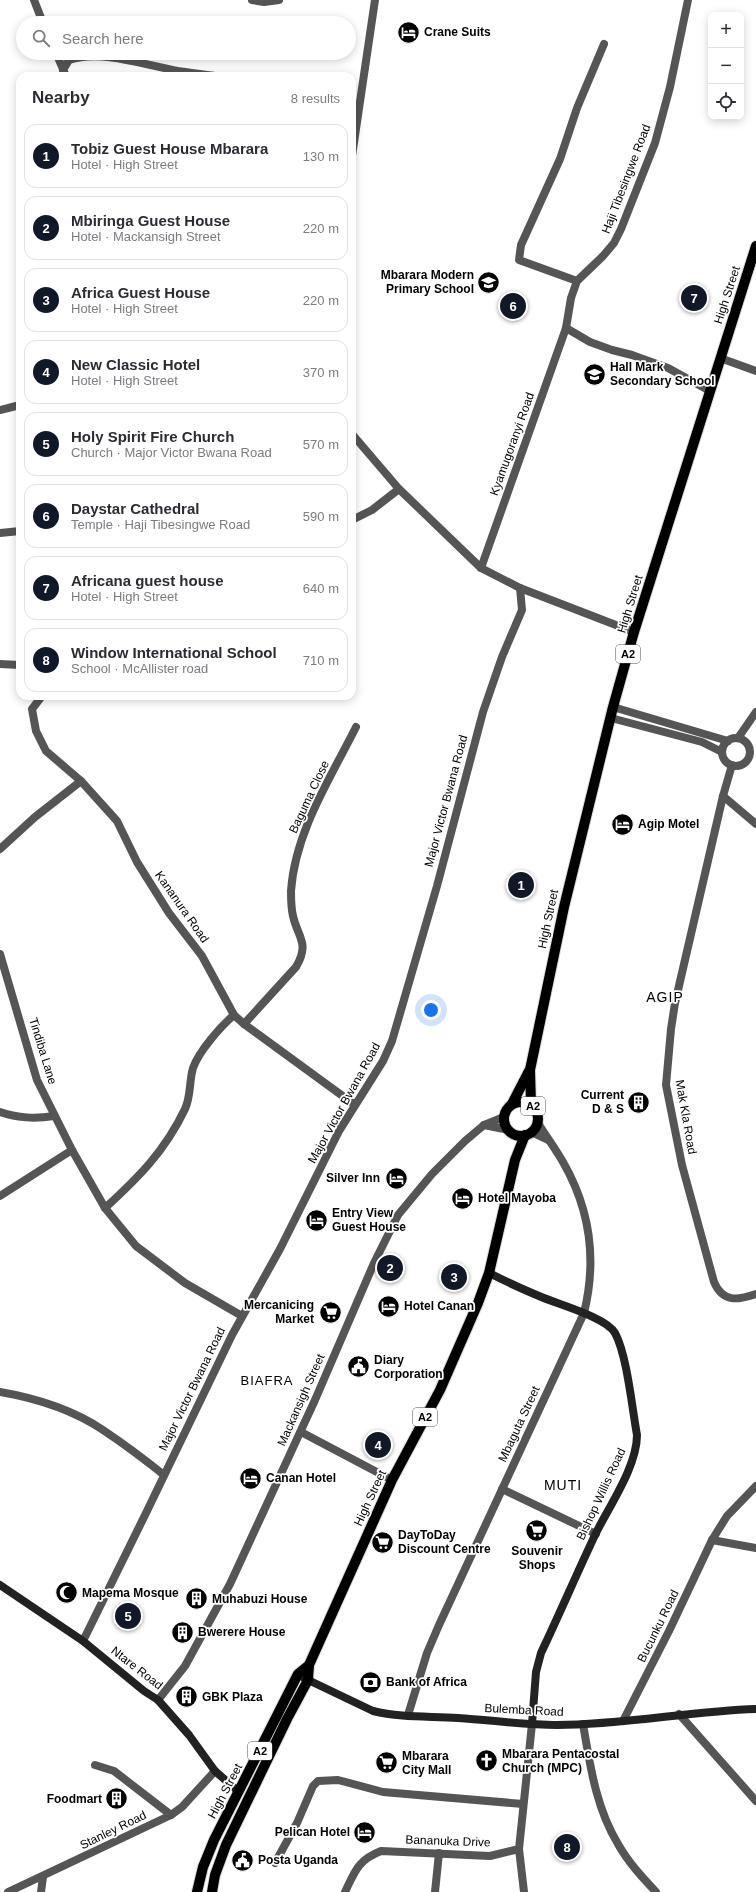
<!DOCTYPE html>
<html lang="en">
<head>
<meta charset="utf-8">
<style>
  body { margin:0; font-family:Helvetica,sans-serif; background:#f2f2f3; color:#2b2b33 }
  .controls { position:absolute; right:12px; top:12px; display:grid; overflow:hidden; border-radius:8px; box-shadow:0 2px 10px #0003 }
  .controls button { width:36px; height:36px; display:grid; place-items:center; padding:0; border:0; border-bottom:1px solid #e1e1e2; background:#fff; color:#2b2b33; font:20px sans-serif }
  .you { position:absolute; left:431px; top:1010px; width:14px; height:14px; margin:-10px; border:3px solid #fff; border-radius:50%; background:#1a73e8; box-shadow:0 0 0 6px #1a73e833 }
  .badge { display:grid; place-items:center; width:26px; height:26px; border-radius:50%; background:#111827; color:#fff; font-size:13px; font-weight:700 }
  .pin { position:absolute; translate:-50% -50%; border:2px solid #fff; box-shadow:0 1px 4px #0006 }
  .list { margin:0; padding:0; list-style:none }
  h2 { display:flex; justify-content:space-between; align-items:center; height:52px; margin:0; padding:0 16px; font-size:17px }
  h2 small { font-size:13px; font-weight:400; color:#7c7c81 }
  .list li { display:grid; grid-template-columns:26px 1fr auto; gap:12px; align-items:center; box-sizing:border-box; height:64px; margin:0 8px 8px; padding:0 8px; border:1px solid #e1e1e2; border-radius:12px }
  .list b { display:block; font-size:15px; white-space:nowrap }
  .list p { margin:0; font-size:13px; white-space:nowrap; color:#7c7c81 }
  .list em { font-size:13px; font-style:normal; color:#7c7c81 }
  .icon { flex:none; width:22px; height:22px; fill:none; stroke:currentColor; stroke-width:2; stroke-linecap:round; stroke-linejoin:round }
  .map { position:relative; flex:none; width:756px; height:1892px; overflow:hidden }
  .search { position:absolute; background:#fff; box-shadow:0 2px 10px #0003; left:16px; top:16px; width:340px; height:44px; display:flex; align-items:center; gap:10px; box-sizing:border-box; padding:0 14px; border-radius:22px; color:#7c7c81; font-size:15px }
  .panel { position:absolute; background:#fff; box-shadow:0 2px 10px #0003; left:16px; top:72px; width:340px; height:628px; border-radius:12px }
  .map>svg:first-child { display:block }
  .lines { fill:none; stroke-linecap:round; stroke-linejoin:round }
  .primary-casing { stroke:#dbdbdb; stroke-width:12 }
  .minor { stroke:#555; stroke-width:8 }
  .tertiary { stroke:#555; stroke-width:8 }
  .secondary { stroke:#222; stroke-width:8 }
  .primary { stroke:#000; stroke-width:10 }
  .labels { text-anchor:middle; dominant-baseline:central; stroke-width:3.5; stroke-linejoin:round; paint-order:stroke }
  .shield { fill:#fff; stroke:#4c4c4c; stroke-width:1 }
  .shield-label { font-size:11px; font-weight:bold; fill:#000 }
  .poi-label { font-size:12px; font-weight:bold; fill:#000; stroke:#fff; text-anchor:start }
  .street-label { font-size:12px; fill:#000; stroke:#fff }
  .neighbourhood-label { font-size:13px; letter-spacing:1px; fill:#000; stroke:#fff }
  .quarter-label { font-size:14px; letter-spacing:1px; fill:#000; stroke:#fff }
</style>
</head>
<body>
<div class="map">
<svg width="756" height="1892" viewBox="0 0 756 1892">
  <rect width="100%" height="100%" fill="#fff"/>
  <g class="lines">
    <defs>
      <g id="primary">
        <circle cx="521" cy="1119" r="17"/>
        <polyline points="512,1104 529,1071"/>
        <polyline points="531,1104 530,1070 564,907 613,707 634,632 756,246"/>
        <polyline points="197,1892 203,1867 214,1840 298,1674 309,1665"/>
        <polyline points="212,1892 215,1875 226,1845 287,1719 308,1680 309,1665 392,1480 440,1390 478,1303 489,1273 515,1160 525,1135"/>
      </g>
    </defs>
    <use href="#primary" class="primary-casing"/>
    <g class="minor">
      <polyline points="252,0 264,2 279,0"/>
      <path d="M63 70 69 60C101 49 145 65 178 71 191 73 203 74 215 76"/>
      <polyline points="352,156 375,0"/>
      <polyline points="577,281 519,260 521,245 560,159 577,108 604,44"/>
      <polyline points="566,328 590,342 612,350 632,355 668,368 710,391"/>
      <polyline points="720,358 756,371"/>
      <polyline points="0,410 20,405"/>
      <polyline points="352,520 372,510 399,489"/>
      <polyline points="0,533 20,531"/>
      <polyline points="481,568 566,328 571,298 577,281 603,256 614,243 621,229 655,143 670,87 688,0"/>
      <polyline points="0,664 20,665"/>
      <polyline points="42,696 32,709 36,731 46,751 81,781 117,821 137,862 169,913 202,956 234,1015 244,1024 355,1105"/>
      <polyline points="613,707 728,741"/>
      <polyline points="611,718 702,742 722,752"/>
      <polyline points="738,738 756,712"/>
      <circle cx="736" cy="752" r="14"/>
      <path d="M732 765 723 796 675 1003 671 1029 666 1085 682 1165 714 1282C723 1303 738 1300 756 1294"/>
      <polyline points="723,796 756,824"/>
      <polyline points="0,849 35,817 81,781"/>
      <polyline points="0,954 37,1080 72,1150 105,1208 136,1246 185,1283 242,1316"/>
      <path d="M244 1024 296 967C310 943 298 938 293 916 291 908 291 899 291 891 295 832 330 779 356 727"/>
      <path d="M0 1112C19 1118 34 1119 54 1116"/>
      <polyline points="484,1125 509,1130"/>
      <polyline points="531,1132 548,1140"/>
      <polyline points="0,1196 72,1150"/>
      <path d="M105 1208C138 1178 165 1151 185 1109 191 1096 189 1082 193 1068 199 1051 221 1026 234 1015"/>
      <path d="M0 1392C35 1398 73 1410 103 1430 124 1444 144 1459 164 1475"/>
      <polyline points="301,1432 392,1480"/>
      <polyline points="502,1489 596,1534"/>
      <polyline points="712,1540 756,1548"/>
      <polyline points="83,1641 146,1513 232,1335 280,1249 339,1131 383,1061 392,1041 437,886 483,712 502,657 522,610 520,588"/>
      <polyline points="158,1700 185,1666 230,1584 315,1400 374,1263 398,1215 432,1174 465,1141 484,1125 504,1117"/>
      <polyline points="679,1714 756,1801"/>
      <path d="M408 1715 427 1653 439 1625 584 1313C597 1260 590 1209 563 1162 555 1148 546 1136 538 1123"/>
      <polyline points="623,1721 669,1631 712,1540 727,1516 756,1486"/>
      <path d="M583 1724C590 1765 596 1808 618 1844 628 1862 642 1877 656 1892"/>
      <polyline points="95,1765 114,1771 171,1815"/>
      <polyline points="519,1849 524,1892"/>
      <polyline points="275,1863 297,1823 313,1786 318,1781 338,1780 383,1792 523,1804"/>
      <polyline points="8,1892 171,1815 182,1807 215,1771"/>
      <polyline points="41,1892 43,1877"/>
      <path d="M345 1892C355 1871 358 1860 381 1851L490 1856 519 1849 532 1724"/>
      <polyline points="435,1892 439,1853"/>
    </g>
    <g class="tertiary">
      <polyline points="34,0 43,23"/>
      <polyline points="56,53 66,76"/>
      <polyline points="352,434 399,489 481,568 520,588 634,632"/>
    </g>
    <g class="secondary">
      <path d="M489 1273C505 1281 522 1289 539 1296 557 1304 606 1317 615 1333 627 1355 632 1408 637 1435 637 1466 610 1505 596 1533 577 1573 560 1613 541 1653L536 1672 532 1724"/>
      <polyline points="0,1585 83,1641 144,1691 158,1700 189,1735 215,1771 239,1792"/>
      <path d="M304 1678 373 1711C401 1718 430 1716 458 1718 491 1720 524 1725 557 1725 624 1725 690 1711 756 1709"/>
    </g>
    <use href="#primary" class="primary"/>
  </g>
  <defs>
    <symbol id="hotel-disc" viewBox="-11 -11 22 22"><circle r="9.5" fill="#000" stroke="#fff"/><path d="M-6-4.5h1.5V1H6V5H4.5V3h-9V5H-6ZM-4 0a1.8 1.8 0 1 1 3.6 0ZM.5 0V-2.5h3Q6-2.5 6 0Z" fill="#fff"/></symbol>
    <symbol id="school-disc" viewBox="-11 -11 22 22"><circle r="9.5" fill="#000" stroke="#fff"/><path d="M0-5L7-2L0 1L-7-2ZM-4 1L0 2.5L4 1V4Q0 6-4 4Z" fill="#fff"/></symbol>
    <symbol id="building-disc" viewBox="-11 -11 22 22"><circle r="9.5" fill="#000" stroke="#fff"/><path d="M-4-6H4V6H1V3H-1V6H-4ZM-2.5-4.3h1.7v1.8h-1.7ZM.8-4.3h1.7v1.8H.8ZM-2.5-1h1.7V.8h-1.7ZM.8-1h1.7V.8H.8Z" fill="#fff"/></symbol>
    <symbol id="supermarket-disc" viewBox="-11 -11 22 22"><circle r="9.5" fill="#000" stroke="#fff"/><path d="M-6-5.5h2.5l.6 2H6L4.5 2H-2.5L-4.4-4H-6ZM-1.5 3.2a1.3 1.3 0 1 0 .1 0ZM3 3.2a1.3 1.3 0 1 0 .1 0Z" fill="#fff"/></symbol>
    <symbol id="civic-disc" viewBox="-11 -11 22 22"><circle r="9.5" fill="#000" stroke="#fff"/><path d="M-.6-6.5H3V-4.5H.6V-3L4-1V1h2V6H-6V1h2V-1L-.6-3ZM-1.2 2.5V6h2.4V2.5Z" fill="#fff"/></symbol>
    <symbol id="mosque-disc" viewBox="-11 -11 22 22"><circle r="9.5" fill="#000" stroke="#fff"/><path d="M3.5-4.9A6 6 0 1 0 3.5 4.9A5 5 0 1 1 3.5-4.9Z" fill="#fff"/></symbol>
    <symbol id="bank-disc" viewBox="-11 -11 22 22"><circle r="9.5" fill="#000" stroke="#fff"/><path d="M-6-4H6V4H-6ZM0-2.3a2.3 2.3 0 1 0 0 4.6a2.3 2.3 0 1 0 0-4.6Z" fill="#fff"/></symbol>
    <symbol id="church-disc" viewBox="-11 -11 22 22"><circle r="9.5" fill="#000" stroke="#fff"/><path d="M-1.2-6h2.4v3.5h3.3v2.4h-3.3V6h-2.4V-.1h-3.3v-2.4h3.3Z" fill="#fff"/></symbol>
  </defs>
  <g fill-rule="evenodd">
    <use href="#hotel-disc" x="396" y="20" width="25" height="25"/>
    <use href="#school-disc" x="476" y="270" width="25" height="25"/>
    <use href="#school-disc" x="582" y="362" width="25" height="25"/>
    <use href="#hotel-disc" x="610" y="812" width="25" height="25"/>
    <use href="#building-disc" x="626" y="1090" width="25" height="25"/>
    <use href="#hotel-disc" x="384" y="1166" width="25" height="25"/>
    <use href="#hotel-disc" x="450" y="1186" width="25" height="25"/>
    <use href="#hotel-disc" x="304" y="1208" width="25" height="25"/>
    <use href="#hotel-disc" x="376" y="1294" width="25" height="25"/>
    <use href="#supermarket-disc" x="318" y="1300" width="25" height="25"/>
    <use href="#civic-disc" x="346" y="1354" width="25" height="25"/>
    <use href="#hotel-disc" x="238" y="1466" width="25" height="25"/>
    <use href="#supermarket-disc" x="524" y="1518" width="25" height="25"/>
    <use href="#supermarket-disc" x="370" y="1530" width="25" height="25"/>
    <use href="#mosque-disc" x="54" y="1580" width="25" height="25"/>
    <use href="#building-disc" x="184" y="1586" width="25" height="25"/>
    <use href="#building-disc" x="170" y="1620" width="25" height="25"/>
    <use href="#bank-disc" x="358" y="1670" width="25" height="25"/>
    <use href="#building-disc" x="174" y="1684" width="25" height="25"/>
    <use href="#church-disc" x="474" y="1748" width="25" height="25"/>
    <use href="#supermarket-disc" x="374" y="1750" width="25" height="25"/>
    <use href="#building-disc" x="104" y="1786" width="25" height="25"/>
    <use href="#hotel-disc" x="352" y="1820" width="25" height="25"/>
    <use href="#civic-disc" x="230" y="1848" width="25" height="25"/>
  </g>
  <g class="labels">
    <g class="shield">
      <rect x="616" y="645" width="24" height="18" rx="3"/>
      <rect x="521" y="1097" width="24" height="18" rx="3"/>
      <rect x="413" y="1408" width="24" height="18" rx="3"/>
      <rect x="248" y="1742" width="24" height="18" rx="3"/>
    </g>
    <g class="shield-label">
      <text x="628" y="654">A2</text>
      <text x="533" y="1106">A2</text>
      <text x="425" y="1417">A2</text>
      <text x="260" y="1751">A2</text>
    </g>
    <g class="poi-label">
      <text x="424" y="32">Crane Suits</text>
      <text x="474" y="275" text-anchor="end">Mbarara Modern<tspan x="474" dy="14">Primary School</tspan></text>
      <text x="610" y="367">Hall Mark<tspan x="610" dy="14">Secondary School</tspan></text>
      <text x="638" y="824">Agip Motel</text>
      <text x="624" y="1095" text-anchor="end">Current<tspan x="624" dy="14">D &amp; S</tspan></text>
      <text x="380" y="1178" text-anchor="end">Silver Inn</text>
      <text x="478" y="1198">Hotel Mayoba</text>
      <text x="332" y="1213">Entry View<tspan x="332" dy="14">Guest House</tspan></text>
      <text x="314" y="1305" text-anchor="end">Mercanicing<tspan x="314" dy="14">Market</tspan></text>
      <text x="404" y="1306">Hotel Canan</text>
      <text x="374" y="1360">Diary<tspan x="374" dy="14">Corporation</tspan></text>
      <text x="266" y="1478">Canan Hotel</text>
      <text x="398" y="1535">DayToDay<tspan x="398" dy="14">Discount Centre</tspan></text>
      <text x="537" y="1551" text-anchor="middle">Souvenir<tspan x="537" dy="14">Shops</tspan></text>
      <text x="82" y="1593">Mapema Mosque</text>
      <text x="212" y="1599">Muhabuzi House</text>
      <text x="198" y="1632">Bwerere House</text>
      <text x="386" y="1682">Bank of Africa</text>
      <text x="202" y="1697">GBK Plaza</text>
      <text x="502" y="1754">Mbarara Pentacostal<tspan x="502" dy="14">Church (MPC)</tspan></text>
      <text x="402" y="1756">Mbarara<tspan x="402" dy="14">City Mall</tspan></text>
      <text x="102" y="1799" text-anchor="end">Foodmart</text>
      <text x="350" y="1832" text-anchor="end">Pelican Hotel</text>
      <text x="258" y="1860">Posta Uganda</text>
    </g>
    <g class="street-label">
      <text transform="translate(626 179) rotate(-69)">Haji Tibesingwe Road</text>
      <text transform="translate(727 295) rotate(-72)">High Street</text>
      <text transform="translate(512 444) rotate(-70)">Kyamugoranyi Road</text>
      <text transform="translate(630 604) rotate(-73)">High Street</text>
      <text transform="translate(309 797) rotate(-65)">Baguma Close</text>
      <text transform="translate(446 801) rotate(-75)">Major Victor Bwana Road</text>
      <text transform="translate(182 907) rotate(55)">Kananura Road</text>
      <text transform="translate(548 919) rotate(-78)">High Street</text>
      <text transform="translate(43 1051) rotate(73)">Tindiba Lane</text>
      <text transform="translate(344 1103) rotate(-61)">Major Victor Bwana Road</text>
      <text transform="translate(686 1117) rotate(80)">Mak Kla Road</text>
      <text transform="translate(192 1389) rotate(-64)">Major Victor Bwana Road</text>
      <text transform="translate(301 1400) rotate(-66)">Mackansigh Street</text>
      <text transform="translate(519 1424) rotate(-65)">Mbaguta Street</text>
      <text transform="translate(601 1494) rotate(-65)">Bishop Willis Road</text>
      <text transform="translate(370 1498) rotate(-65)">High Street</text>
      <text transform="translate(658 1626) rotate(-64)">Bucunku Road</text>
      <text transform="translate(137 1668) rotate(38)">Ntare Road</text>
      <text transform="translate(524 1710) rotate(3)">Bulemba Road</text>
      <text transform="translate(225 1791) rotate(-62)">High Street</text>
      <text transform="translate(113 1830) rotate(-26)">Stanley Road</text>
      <text transform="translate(448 1841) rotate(2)">Bananuka Drive</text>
    </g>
    <g class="neighbourhood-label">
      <text x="267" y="1380">BIAFRA</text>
    </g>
    <g class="quarter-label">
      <text x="665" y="997">AGIP</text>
      <text x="563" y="1485">MUTI</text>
    </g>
  </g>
</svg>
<div class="controls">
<button>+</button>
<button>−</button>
<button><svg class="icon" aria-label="locate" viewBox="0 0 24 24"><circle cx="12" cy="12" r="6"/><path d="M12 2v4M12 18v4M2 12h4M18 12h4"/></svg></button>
</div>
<div class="you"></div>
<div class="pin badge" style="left:521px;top:885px">1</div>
<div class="pin badge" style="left:390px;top:1268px">2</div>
<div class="pin badge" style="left:454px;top:1277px">3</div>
<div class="pin badge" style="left:378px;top:1445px">4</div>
<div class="pin badge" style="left:128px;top:1616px">5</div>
<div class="pin badge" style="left:513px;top:306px">6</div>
<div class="pin badge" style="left:694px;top:298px">7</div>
<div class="pin badge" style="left:567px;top:1847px">8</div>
<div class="search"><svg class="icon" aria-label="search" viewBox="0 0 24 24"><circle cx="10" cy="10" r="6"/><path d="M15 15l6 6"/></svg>Search here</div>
<section class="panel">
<h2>Nearby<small>8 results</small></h2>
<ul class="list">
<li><span class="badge">1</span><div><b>Tobiz Guest House Mbarara</b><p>Hotel · High Street</p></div><em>130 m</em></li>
<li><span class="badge">2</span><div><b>Mbiringa Guest House</b><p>Hotel · Mackansigh Street</p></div><em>220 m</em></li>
<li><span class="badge">3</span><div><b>Africa Guest House</b><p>Hotel · High Street</p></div><em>220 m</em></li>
<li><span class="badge">4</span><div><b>New Classic Hotel</b><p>Hotel · High Street</p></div><em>370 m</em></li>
<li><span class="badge">5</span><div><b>Holy Spirit Fire Church</b><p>Church · Major Victor Bwana Road</p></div><em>570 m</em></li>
<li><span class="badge">6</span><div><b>Daystar Cathedral</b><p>Temple · Haji Tibesingwe Road</p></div><em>590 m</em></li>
<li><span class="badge">7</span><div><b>Africana guest house</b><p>Hotel · High Street</p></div><em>640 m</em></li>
<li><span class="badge">8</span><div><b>Window International School</b><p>School · McAllister road</p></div><em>710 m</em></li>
</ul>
</section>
</div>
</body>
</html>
